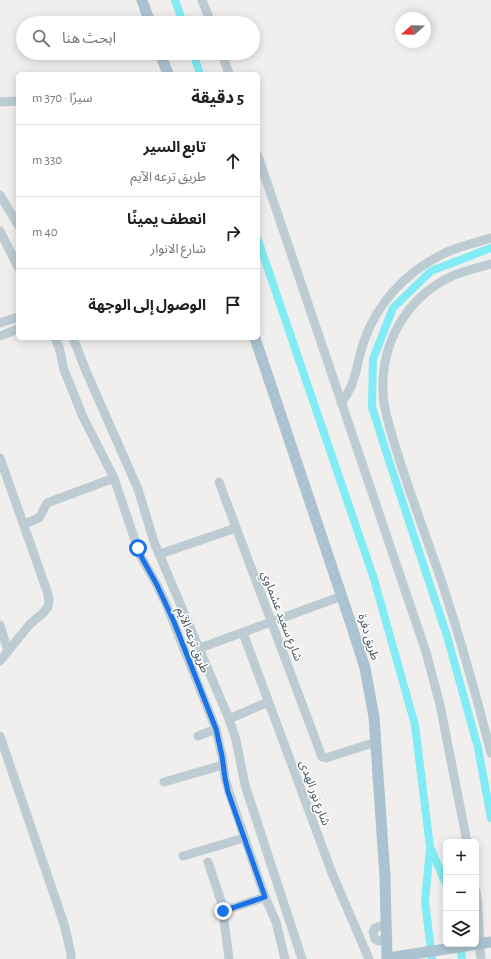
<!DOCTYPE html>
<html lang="ar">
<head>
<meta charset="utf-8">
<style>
  body { margin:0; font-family:"Alegreya Sans","Noto Sans Arabic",sans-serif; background:#f2f2f2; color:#202124; direction:rtl }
  .controls { position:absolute; right:12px; bottom:12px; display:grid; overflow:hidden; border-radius:6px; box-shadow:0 2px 10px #0003 }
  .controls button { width:36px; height:36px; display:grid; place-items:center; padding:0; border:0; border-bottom:1px solid #e0e0e0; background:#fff; color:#202124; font:20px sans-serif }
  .compass { position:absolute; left:395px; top:12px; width:36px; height:36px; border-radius:50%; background:#fff; box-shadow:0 2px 10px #0003; rotate:250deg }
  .stop { position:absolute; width:12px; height:12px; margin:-9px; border:3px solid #1a73e8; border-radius:50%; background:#fff }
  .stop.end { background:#1a73e8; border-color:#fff; box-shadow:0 1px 4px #0008 }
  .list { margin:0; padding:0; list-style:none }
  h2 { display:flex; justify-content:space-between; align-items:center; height:52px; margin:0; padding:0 16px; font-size:17px }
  h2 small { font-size:13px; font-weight:400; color:#757577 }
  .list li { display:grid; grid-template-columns:26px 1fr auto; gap:12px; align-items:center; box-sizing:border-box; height:72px; padding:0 16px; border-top:1px solid #e0e0e0 }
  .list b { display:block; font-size:15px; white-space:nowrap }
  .list p { margin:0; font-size:13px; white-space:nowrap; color:#757577 }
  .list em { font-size:13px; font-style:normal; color:#757577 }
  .icon { flex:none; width:22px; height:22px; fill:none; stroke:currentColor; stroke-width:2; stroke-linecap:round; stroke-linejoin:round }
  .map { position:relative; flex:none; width:491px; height:959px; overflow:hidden; direction:ltr }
  .search { position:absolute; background:#fff; box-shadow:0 2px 10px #0003; left:16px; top:16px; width:244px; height:44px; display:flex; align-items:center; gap:10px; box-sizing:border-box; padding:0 14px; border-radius:22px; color:#757577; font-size:15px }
  .panel { position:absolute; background:#fff; box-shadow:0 2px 10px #0003; left:16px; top:72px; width:244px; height:268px; border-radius:6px; direction:rtl }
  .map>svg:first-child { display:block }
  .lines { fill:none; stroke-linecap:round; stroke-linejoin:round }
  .canal { stroke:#81ecf5; stroke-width:8 }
  .minor { stroke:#bdccd2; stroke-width:9 }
  .major { stroke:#abc3d0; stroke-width:11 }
  .route { stroke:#1a73e8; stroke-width:5 }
  .labels { text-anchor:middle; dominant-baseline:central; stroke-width:3; stroke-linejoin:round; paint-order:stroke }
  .street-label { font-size:12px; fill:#45555e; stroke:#fff }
</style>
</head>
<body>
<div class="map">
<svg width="491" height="959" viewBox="0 0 491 959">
  <rect width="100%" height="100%" fill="#f1eeee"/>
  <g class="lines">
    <g class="canal">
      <polyline points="175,0 183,23"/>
      <polyline points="193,53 200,74"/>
      <polyline points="258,240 374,579 415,725 430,847 446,884"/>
      <polyline points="491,248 431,271 393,308 373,359 372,407 390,464 447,636 478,748 491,818"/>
      <polyline points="430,848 425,901 432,959"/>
      <polyline points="460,944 462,959"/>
    </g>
    <g class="minor">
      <polyline points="202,0 211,23"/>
      <polyline points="222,53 229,74"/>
      <polyline points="0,102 18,101"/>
      <polyline points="258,156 426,652 440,705 467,842"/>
      <polyline points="0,195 18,225"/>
      <polyline points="0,231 18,267"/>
      <path d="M491 264C477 268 461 271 448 278 405 300 381 344 383 392 383 408 389 424 393 439 406 483 422 525 437 568 458 629 475 691 491 753"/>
      <polyline points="0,323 18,317"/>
      <polyline points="0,336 18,329"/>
      <polyline points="55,338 59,347 64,370 73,392 82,415 114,478 140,555 157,585 166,604 216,729 222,756 225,778 229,792 265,897 276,922 285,959"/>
      <polyline points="73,338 86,371 138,489 154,542 229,719 236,740 245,785 302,959"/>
      <path d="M341 403C357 383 356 364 364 341 377 304 404 274 439 256 455 247 474 243 491 238"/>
      <polyline points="0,458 47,591 49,600 48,607 43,613 30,624 0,661"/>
      <polyline points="219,482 322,757 326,758 376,742"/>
      <polyline points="24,524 39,518 47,503 114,478"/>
      <polyline points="160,554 236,528"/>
      <polyline points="0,625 8,651"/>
      <polyline points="243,633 332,873 369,959"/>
      <polyline points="200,648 342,596"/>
      <polyline points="229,719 268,702"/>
      <polyline points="0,736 64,924 71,954 71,959"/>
      <polyline points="198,736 216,729"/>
      <polyline points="164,782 223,765"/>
      <polyline points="183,856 244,838"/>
      <polyline points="208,862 222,904 229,959"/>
      <path d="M476 891C480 914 478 936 481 959"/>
      <polyline points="223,911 265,897"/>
      <polyline points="387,924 375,928 373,932 375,939 378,941 388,939"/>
    </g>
    <g class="major">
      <polyline points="142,0 150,23"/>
      <polyline points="160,53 168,74"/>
      <polyline points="255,338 350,621 365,668 374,717 385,877 387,959"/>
      <polyline points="388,958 491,942"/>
    </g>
  </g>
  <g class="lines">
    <polyline class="route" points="138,548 142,558 157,585 174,622 216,729 222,756 225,778 228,792 265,897 223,911"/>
  </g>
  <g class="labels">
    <g class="street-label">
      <text transform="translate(282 616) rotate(69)">شارع سعيد عشماوي</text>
      <text transform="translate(369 637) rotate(73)">طريق دفرة</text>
      <text transform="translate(193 640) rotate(68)">طريق ترعه الآيم</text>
      <text transform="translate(315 793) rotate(70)">شارع نور الهدى</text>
    </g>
  </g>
</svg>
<div class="controls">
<button>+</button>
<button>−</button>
<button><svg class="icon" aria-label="layers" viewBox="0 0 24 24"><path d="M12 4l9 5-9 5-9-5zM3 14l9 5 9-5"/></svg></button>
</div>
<svg class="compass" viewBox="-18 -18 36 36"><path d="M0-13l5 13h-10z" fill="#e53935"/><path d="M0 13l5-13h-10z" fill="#757577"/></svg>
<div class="stop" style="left:138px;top:548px"></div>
<div class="stop end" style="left:223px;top:911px"></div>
<div class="search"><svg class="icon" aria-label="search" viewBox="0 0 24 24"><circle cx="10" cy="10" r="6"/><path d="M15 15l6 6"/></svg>ابحث هنا</div>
<section class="panel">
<h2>5 دقيقة<small>سيرًا · 370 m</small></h2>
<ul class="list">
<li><svg class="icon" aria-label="ahead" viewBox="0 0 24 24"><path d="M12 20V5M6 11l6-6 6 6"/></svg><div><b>تابع السير</b><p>طريق ترعه الآيم</p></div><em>330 m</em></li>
<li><svg class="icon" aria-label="right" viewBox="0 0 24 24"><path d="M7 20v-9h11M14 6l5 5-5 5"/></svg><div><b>انعطف يمينًا</b><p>شارع الانوار</p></div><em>40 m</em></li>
<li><svg class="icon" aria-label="arrive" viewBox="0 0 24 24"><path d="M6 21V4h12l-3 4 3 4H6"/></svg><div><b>الوصول إلى الوجهة</b></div></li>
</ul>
</section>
</div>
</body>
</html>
